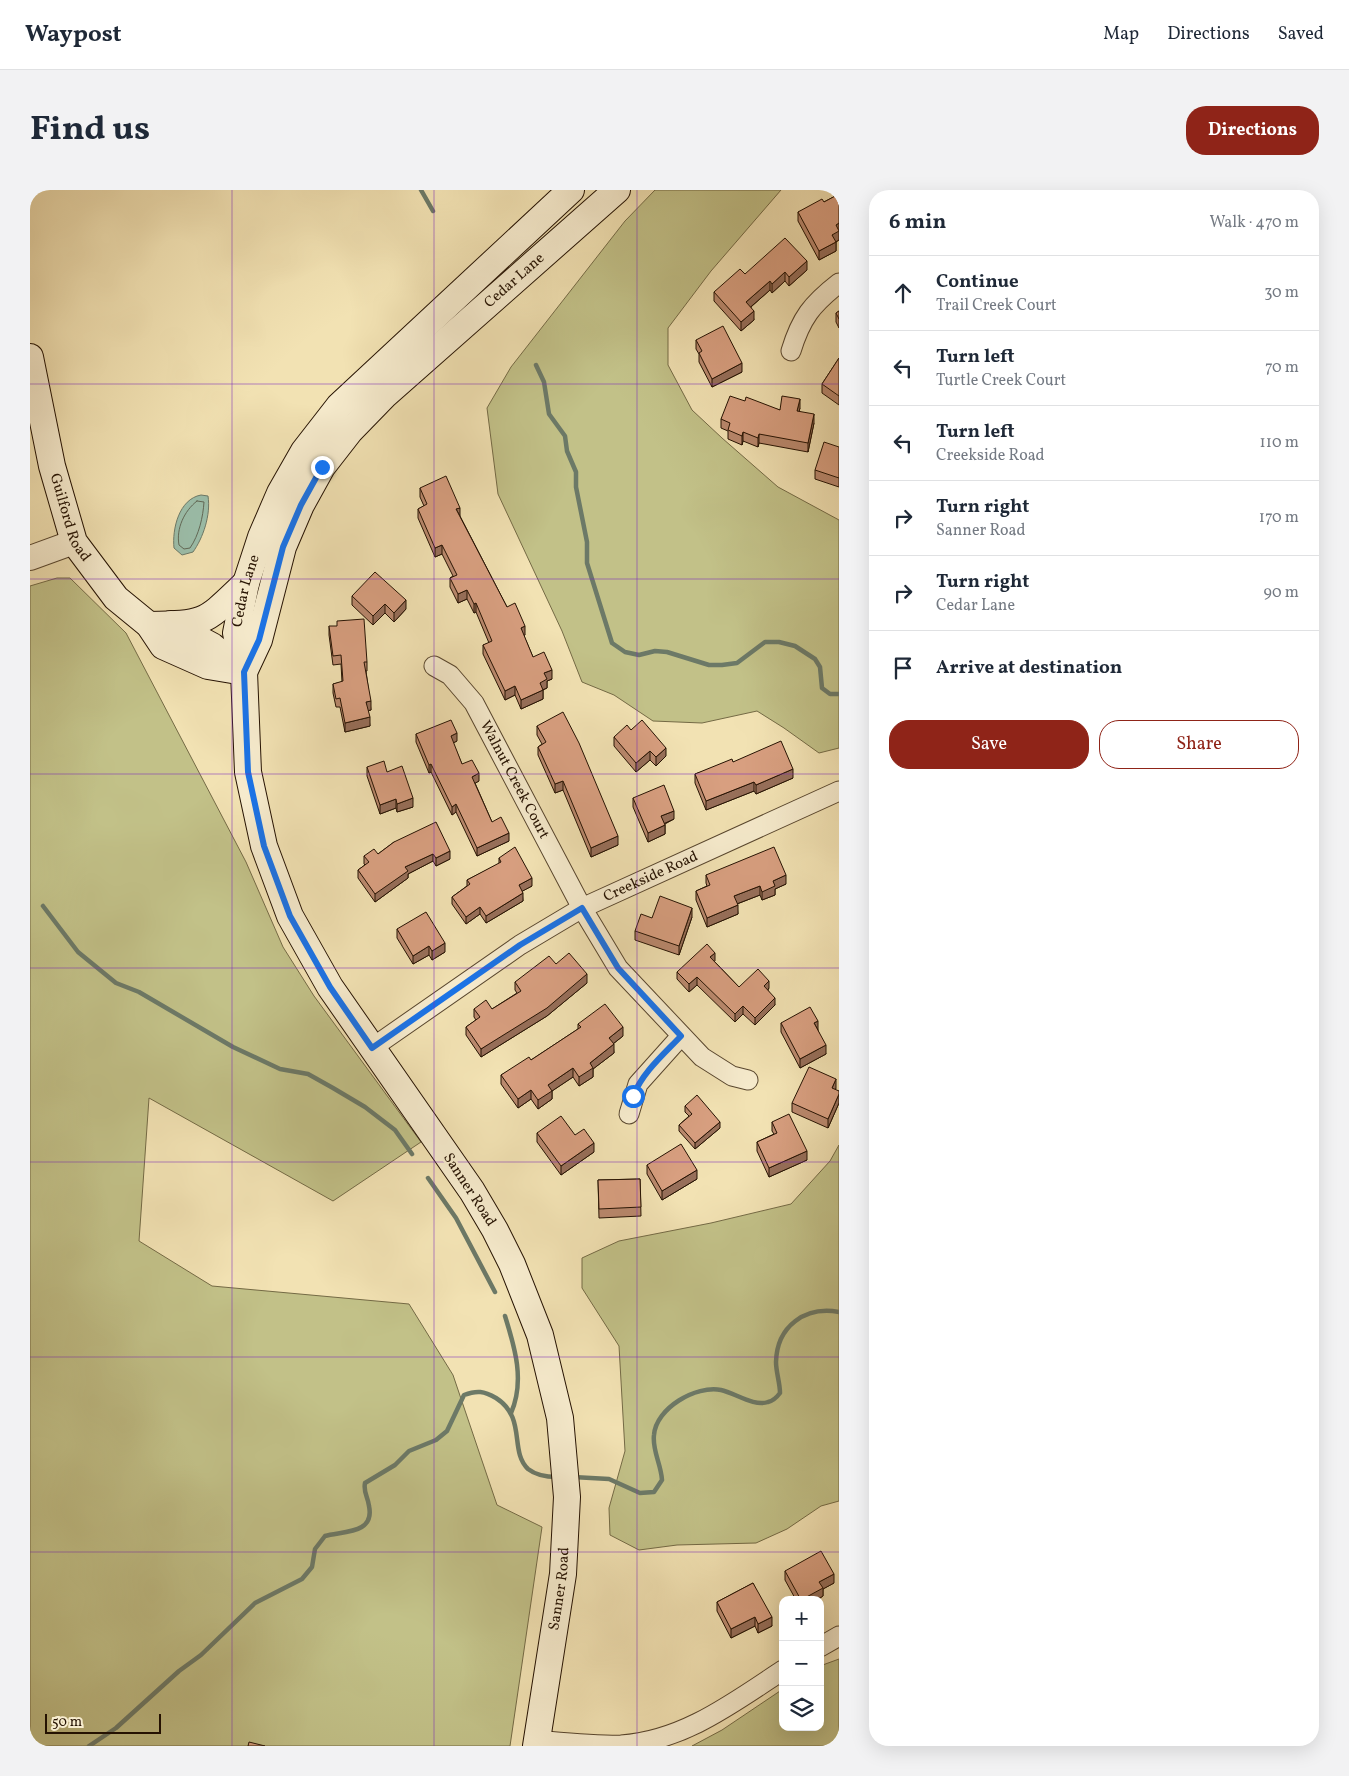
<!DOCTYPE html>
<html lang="en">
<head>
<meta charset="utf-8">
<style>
  body { margin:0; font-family:Vollkorn,serif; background:#f2f2f3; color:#1f2937 }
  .controls { position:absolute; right:15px; bottom:15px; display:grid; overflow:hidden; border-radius:10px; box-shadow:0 5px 20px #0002 }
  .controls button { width:45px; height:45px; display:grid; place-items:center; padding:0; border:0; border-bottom:1px solid #e0e1e3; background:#fff; color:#1f2937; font:25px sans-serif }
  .scale { position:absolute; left:15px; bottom:12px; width:116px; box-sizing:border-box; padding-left:5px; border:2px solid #251202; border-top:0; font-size:14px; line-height:18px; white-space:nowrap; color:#251202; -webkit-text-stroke:4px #f7ecce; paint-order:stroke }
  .stop { position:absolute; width:15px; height:15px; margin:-11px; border:4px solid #1a73e8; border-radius:50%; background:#fff }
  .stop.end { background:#1a73e8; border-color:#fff; box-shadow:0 1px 5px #0008 }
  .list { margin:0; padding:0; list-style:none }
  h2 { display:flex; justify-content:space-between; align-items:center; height:65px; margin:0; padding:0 20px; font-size:21px }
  h2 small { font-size:16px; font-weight:400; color:#747a83 }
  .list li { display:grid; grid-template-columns:32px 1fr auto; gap:15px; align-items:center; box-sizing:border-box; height:75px; padding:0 20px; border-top:1px solid #e0e1e3 }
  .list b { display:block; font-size:19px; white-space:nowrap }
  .list p { margin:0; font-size:16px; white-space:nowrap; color:#747a83 }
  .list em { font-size:16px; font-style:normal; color:#747a83 }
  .actions { display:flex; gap:10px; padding:15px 20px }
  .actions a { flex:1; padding:11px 0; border:1px solid #8f2418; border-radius:20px; text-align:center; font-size:18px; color:#8f2418 }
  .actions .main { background:#8f2418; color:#fff }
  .icon { flex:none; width:28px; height:28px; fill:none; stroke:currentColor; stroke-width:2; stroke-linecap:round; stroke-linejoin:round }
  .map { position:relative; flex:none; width:809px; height:1556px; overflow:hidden; border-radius:20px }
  header { display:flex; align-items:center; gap:30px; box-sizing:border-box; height:70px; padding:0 25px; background:#fff; border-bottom:1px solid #e0e1e3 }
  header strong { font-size:24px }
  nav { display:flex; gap:28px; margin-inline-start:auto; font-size:18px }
  .intro { display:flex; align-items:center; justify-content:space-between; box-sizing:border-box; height:120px; padding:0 30px }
  h1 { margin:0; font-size:35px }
  .button { padding:12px 22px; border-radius:20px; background:#8f2418; color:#fff; font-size:18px; font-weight:700 }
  main { display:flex; gap:30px; padding:0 30px }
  aside { flex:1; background:#fff; border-radius:20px; box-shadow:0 5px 20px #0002 }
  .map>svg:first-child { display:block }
  .green { fill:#c2c188; stroke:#746a45 }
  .water { fill:#9bbeaa; stroke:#6c7967 }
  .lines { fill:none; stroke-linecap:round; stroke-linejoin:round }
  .shore { stroke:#606856; stroke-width:1 }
  .stream { stroke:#6c7967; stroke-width:4.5 }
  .minor-casing { stroke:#58462e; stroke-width:21 }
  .tertiary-casing { stroke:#58462e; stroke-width:26 }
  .secondary-casing { stroke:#251202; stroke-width:28 }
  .minor { stroke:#f7ecce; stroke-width:19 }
  .tertiary { stroke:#f7ecce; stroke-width:24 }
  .secondary { stroke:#f7ecce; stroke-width:26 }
  .wall { fill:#ba896e; stroke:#251202 }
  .shaded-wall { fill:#976f5a; stroke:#251202 }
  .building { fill:#d89f80; stroke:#251202 }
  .route { stroke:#1a73e8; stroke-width:6 }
  .grid { fill:none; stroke:#7b2cbf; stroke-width:1; stroke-opacity:0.55 }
  .labels { text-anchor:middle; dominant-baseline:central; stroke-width:5; stroke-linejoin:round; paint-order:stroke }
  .street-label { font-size:15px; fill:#251202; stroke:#f7ecce }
</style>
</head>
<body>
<header>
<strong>Waypost</strong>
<nav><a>Map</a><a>Directions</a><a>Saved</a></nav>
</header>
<div class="intro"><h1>Find us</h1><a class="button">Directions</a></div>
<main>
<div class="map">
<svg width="809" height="1556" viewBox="0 0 809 1556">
  <rect width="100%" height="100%" fill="#f2e2b3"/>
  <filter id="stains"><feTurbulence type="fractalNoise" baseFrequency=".004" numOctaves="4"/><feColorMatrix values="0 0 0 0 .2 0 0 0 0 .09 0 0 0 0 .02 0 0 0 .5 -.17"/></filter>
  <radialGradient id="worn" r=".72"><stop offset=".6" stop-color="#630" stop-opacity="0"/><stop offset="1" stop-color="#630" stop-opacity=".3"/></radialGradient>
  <g class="green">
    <polygon points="625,0 751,0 681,81 638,138 638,175 662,220 692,248 748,297 809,330 809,558 789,563 754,538 727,521 672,533 623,531 584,505 552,492 532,441 468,304 457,218 481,177 595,31"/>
    <polygon points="27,388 40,388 96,443 216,672 253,757 284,806 391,952 303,1011 119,908 109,1051 182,1096 379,1114 423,1185 467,1315 512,1337 480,1556 0,1556 0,396"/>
    <polygon points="809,955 809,1311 791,1316 757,1339 726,1353 647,1355 609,1360 580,1345 579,1318 595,1261 589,1156 552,1098 552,1068 589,1051 681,1033 761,1014 800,971"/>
    <polygon points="809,1469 809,1556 662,1556 692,1540 753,1499 753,1537 790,1537 790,1476"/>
  </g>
  <path class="water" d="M171 305 178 306C181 325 173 348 163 362L152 365 144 358C142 339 149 309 171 305Z"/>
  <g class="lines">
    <path class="shore" d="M167 311 174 312C173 327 169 345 160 358L154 359 149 355C146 339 154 321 167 311Z"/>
    <g class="stream">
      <polyline points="391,0 403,21"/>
      <polyline points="506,175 514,192 519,224 535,246 537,261 546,282 546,297 557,352 557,373 582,453 595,462 609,465 625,461 637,462 679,475 692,475 707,473 735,452 749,452 765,456 785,469 790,477 792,498 800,504 809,504"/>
      <polyline points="13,716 48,762 86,793 109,802 203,857 250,879 278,884 303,898 335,917 365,940 382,964"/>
      <polyline points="398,988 426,1028 465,1102"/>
      <path d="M475 1126C485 1158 495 1191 481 1223"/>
      <path d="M543 1287 579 1289 610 1303 624 1302 632 1290C631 1274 622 1260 624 1245 626 1218 666 1195 691 1200 705 1203 724 1217 738 1212 743 1211 747 1207 750 1203 750 1193 746 1182 746 1172 747 1136 775 1116 809 1122"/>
      <path d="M59 1556 86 1538 149 1481 171 1465 225 1413 272 1389 282 1377 285 1359 295 1346C313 1341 345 1344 339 1316 338 1307 333 1302 335 1293L365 1275 379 1261 406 1250 417 1241 434 1205C447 1200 454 1201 466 1208 497 1228 479 1261 498 1279 507 1286 517 1287 527 1287"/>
    </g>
    <defs>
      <g id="minor">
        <path d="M761 161C771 128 782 114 809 93"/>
        <path id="s1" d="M404 476 420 485 444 513 552 718 588 778 672 867 702 886 718 890"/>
        <path id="s2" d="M342 858 490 755 552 718 809 601"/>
        <polyline points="599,924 608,894 651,846"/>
        <polyline points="790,1457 809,1446"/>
        <path d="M507 1550C535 1553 563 1556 591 1555 653 1551 703 1513 753 1480"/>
      </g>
      <polyline id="tertiary" points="0,368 44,352"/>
      <g id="secondary">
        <path id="s3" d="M0 167 22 276 44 352 86 408 119 435 133 456 178 476 214 482"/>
        <polyline points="141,434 182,456 213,481"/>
        <path d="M119 435C177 434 174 433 216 393"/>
        <path id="s4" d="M214 482 229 450 253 357 271 315 292 277 320 241 355 205 587 0"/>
        <path id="s5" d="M506 1556 533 1384 537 1307 530 1228 510 1145 482 1074 465 1040 442 1001 300 797 260 726 234 656 218 582 214 482 206 443 216 393 231 347 250 303 274 261 309 216 541 0"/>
      </g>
    </defs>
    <use href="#minor" class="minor-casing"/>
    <use href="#tertiary" class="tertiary-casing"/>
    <use href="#secondary" class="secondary-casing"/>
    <use href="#minor" class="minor"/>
    <use href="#tertiary" class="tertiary"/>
    <use href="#secondary" class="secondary"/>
  </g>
  <g class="wall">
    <polygon points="809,4 809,50 806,52 806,61 789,70 768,31 768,22 794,12"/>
    <polygon points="777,80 759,96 755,91 742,103 740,100 721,117 724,130 711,141 684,111 684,102 715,84"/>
    <polygon points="809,121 809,138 806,132 806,123"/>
    <polygon points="666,150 712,182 682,197 669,172 669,164 666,159"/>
    <polygon points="809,168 809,215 792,203 792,194"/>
    <polygon points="715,211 750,220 770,218 769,221 784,233 778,262 729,253 728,257 713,251 712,255 698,249 698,241 691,238 691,229"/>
    <polygon points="809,257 809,297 785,289 785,280"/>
    <polygon points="390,298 430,326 477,417 495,445 494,446 503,467 522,489 517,491 517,498 513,500 513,509 491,519 485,505 475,510 453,464 453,455 459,453 446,422 444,423 437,409 428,413 420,397 420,388 423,386 412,364 405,367 388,328 388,319 394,316 390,307"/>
    <polygon points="322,406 376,419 364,432 355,423 343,435 322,415"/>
    <polygon points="299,436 337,472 337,481 336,481 341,520 338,521 340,536 315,542 310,517 306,517 303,503 303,494 312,492 311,474 303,475 299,445"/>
    <polygon points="507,536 588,655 561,667 533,600 525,603 508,565 508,557 512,554 507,545"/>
    <polygon points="601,540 636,566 626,576 620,570 606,582 584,556 584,547"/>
    <polygon points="386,544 427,551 423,553 432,574 449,591 445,593 462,632 479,651 447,666 426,622 422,625 401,582 399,583 386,552"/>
    <polygon points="703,572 763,588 726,604 724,601 676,620 665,593 665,584"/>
    <polygon points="337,577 383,617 367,622 366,618 350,624 337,586"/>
    <polygon points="603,608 644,629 635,634 635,644 618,652 603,617"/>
    <polygon points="364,652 420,669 406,676 403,671 378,684 378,688 345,712 328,688 328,680 335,675 334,674 334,666 348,664"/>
    <polygon points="469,668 502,696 492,701 493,711 456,733 450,724 436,734 422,714 422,707 437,696 437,690 469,674"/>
    <polygon points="676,685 756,694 745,699 745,705 732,710 730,705 707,714 708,724 677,737 666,710 666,701 677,696 676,693"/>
    <polygon points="662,727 649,765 605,750 605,741 622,728"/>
    <polygon points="367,739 415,762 402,770 399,765 383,774 367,748"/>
    <polygon points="684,771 709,797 739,798 738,800 745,815 725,835 713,824 705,832 667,795 659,802 647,789 647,782 685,771"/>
    <polygon points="526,774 557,793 517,826 451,867 436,845 436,837 446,830 444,827 444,819 462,819 487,803 485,800 485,792"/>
    <polygon points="751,833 788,840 796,864 770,878 751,842"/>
    <polygon points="548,834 593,846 583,854 584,863 563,879 563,887 549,896 543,887 522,901 522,909 508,919 501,909 488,918 471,894 471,885 501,870 548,839"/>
    <polygon points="806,898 805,900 809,901 809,913 798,938 762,922 762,913"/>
    <polygon points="655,916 690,938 665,959 649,941 649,935 659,926 655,922"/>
    <polygon points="742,932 777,970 739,987 727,961 727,952 744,944 742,941"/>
    <polygon points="507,943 545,945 564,962 531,985 507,952"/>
    <polygon points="617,975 667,989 632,1010 617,984"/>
    <polygon points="610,989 611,1026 569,1028 568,990"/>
    <polygon points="755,1381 804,1393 793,1399 793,1406 787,1410 766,1410 755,1390"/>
    <polygon points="723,1393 742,1436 728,1443 725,1436 701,1448 687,1421 687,1412"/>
  </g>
  <g class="shaded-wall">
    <polygon points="809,33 809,50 802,54 802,45 806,35"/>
    <polygon points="806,52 806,61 789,70 789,61"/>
    <polygon points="777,71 777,80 759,96 759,87"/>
    <polygon points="755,82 755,91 742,103 742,94"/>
    <polygon points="740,91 740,100 716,121 716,112"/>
    <polygon points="724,121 724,130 711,141 711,132"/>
    <polygon points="712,173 712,182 682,197 682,189"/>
    <polygon points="770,209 770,218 767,230 767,221"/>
    <polygon points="784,224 784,233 778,262 778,253"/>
    <polygon points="713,242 713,251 712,255 712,246"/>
    <polygon points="729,244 729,253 728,257 728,248"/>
    <polygon points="430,318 430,326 426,319"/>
    <polygon points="412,355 412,364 405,367 405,358"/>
    <polygon points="437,400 437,409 428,413 428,404"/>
    <polygon points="376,410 376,419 364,432 364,423"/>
    <polygon points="446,413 446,422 444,423 444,414"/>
    <polygon points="355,414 355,423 343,435 343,426"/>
    <polygon points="495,436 495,445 491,447 491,438"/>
    <polygon points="522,480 522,489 517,491 517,498 510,501 510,493 514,483"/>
    <polygon points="485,496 485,505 475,510 475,501"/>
    <polygon points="513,500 513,509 491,519 491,510"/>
    <polygon points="341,511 341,520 336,521 336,512"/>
    <polygon points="340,527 340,536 315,542 315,533"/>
    <polygon points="427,543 427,551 421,554 421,546"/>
    <polygon points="636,558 636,566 626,576 626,567"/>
    <polygon points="620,561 620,570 606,582 606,573"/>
    <polygon points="401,574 401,582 399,583 399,575"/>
    <polygon points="763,579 763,588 726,604 726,595"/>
    <polygon points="449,583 449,591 442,595 442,587"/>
    <polygon points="533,591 533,600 525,603 525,594"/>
    <polygon points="724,592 724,601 676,620 676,611"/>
    <polygon points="383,608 383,617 367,622 367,614"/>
    <polygon points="366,609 366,618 350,624 350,615"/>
    <polygon points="426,614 426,622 422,625 422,617"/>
    <polygon points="644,621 644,629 631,635 631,626"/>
    <polygon points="635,635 635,644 618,652 618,643"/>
    <polygon points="479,643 479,651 447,666 447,658"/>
    <polygon points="588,646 588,655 561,667 561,658"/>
    <polygon points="420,661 420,669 406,676 406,668"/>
    <polygon points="403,664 403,671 378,684 378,688 345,712 345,704 375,677"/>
    <polygon points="756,685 756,694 745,699 745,705 732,710 732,702 743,691"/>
    <polygon points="502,688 502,696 489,703 489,695"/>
    <polygon points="730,696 730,705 704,715 704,706"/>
    <polygon points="493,703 493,711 456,733 456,726"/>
    <polygon points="708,715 708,724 677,737 677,728"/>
    <polygon points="450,717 450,724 436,734 436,727"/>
    <polygon points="662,718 662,727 649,765 649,756"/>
    <polygon points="415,753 415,762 402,770 402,761"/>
    <polygon points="399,756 399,765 383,774 383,766"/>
    <polygon points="685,763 685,771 680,775 680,767"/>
    <polygon points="557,784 557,793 517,826 451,867 451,859"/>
    <polygon points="667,787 667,795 659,802 659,794"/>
    <polygon points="739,791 739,798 734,804 734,796"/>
    <polygon points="745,808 745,815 725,835 725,828"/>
    <polygon points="713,816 713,824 705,832 705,824"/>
    <polygon points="788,831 788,840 784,833"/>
    <polygon points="593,837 593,846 579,857 579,848"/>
    <polygon points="584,854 584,863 563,879 563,887 549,896 549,887 560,873"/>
    <polygon points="796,855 796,864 770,878 770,869"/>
    <polygon points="543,878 543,887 522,901 522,909 508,919 508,910 518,895"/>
    <polygon points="806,889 806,898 802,907 802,898"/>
    <polygon points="501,900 501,909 488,918 488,909"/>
    <polygon points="809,904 809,913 798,938 798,929"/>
    <polygon points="690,932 690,938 665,959 665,953"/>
    <polygon points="564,953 564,962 531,985 531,976"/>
    <polygon points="777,961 777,970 739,987 739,978"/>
    <polygon points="667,980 667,989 632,1010 632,1001"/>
    <polygon points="804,1384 804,1393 793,1399 793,1406 787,1410 771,1410 789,1392"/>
    <polygon points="725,1427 725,1436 701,1448 701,1439"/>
    <polygon points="742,1427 742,1436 728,1443 728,1434"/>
  </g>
  <g class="building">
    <polygon points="809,4 809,33 806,35 809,41 802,45 806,52 789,61 768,22 792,9 794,12"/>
    <polygon points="755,48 777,71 759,87 755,82 742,94 740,91 716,112 724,121 711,132 684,102 710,79 715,84"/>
    <polygon points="809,121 809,129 806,123"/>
    <polygon points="693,136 712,173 682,189 669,163 672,161 666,150"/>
    <polygon points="809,168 809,206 792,194"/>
    <polygon points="700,206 715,211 716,207 750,220 752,206 770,209 767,221 784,224 778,253 729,244 728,248 713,242 712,246 698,240 700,233 691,229"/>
    <polygon points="794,252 809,257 809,288 785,280"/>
    <polygon points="416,286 430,318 426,319 477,417 485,413 495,436 491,438 503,467 514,462 522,480 514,483 517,489 510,493 513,500 491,510 485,496 475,501 453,455 462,451 446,413 444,414 437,400 428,404 420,388 427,385 412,355 405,358 388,319 397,314 390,298"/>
    <polygon points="345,382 376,410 364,423 355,414 343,426 322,406"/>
    <polygon points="334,429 337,472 334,472 341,511 336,512 340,527 315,533 310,508 306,509 303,494 313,491 311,465 303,466 299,436 307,436 307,431"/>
    <polygon points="533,522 549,553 588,646 561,658 533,591 525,594 508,557 516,552 507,536"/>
    <polygon points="421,530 427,543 421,546 432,574 442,570 449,583 442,587 462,632 471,627 479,643 447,658 426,614 422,617 401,574 399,575 386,544"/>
    <polygon points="612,530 636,558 626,567 620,561 606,573 584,547 597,535 601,540"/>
    <polygon points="751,551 763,579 726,595 724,592 676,611 665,584 702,569 703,572"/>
    <polygon points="354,571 357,582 372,576 383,608 367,614 366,609 350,615 337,577"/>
    <polygon points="634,595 644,621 631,626 635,635 618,643 603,608"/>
    <polygon points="406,632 420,661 406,668 403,664 375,677 378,681 345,704 328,680 339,672 334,666 344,659 348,664 364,652"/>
    <polygon points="485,657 502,688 489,695 493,703 456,726 450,717 436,727 422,707 440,694 437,690 471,672 469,668"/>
    <polygon points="744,657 756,685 743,691 745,696 732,702 730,696 704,706 708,715 677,728 666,701 680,695 676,685"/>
    <polygon points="630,706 662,718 649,756 605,741 611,724 622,728"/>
    <polygon points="396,722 415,753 402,761 399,756 383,766 367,739"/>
    <polygon points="677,754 685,763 680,767 709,797 728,779 739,791 734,796 745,808 725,828 713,816 705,824 667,787 659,794 647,782"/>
    <polygon points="539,763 557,784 517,818 451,859 436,837 450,827 444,819 456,810 462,819 491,801 485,792 519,766 526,774"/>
    <polygon points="575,814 593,837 579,848 584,854 560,873 563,878 549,887 543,878 518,895 522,901 508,910 501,900 488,909 471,885 499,867 501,870 551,837 548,834"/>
    <polygon points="780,817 788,831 784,833 796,855 770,869 751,833"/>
    <polygon points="779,877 806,889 802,898 809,901 809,904 798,929 762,913"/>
    <polygon points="667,905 690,932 665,953 649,935 662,924 655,916"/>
    <polygon points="759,924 777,961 739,978 727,952 747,943 742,932"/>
    <polygon points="531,926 545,945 554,939 564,953 531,976 507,943"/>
    <polygon points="651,954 667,980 632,1001 617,975"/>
    <polygon points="610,989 611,1017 569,1019 568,990"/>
    <polygon points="791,1361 804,1384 789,1392 793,1398 771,1410 755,1381"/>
    <polygon points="723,1393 742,1427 728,1434 725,1427 701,1439 687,1412"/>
    <polygon points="219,1552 235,1556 218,1556"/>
  </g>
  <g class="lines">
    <path class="route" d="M292 277 271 315 253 357 229 450 214 482 218 582 234 656 260 726 300 797 342 858 490 755 552 718 588 778 651 846C633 865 613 882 603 906"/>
  </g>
  <path class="grid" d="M202 0V1556M404 0V1556M607 0V1556M0 194H809M0 389H809M0 584H809M0 778H809M0 972H809M0 1167H809M0 1362H809"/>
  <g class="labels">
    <g class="street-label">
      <text stroke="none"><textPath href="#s4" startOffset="489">Cedar Lane</textPath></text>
      <text stroke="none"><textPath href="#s3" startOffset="166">Guilford Road</textPath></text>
      <text stroke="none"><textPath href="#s5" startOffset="1239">Cedar Lane</textPath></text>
      <text stroke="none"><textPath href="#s1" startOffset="142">Walnut Creek Court</textPath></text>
      <text stroke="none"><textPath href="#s2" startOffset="328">Creekside Road</textPath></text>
      <text transform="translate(439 1000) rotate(57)">Sanner Road</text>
      <text stroke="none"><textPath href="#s5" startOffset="159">Sanner Road</textPath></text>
    </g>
  </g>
  <rect width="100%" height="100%" filter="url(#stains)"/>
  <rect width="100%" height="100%" fill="url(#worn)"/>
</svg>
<div class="controls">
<button>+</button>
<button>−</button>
<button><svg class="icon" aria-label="layers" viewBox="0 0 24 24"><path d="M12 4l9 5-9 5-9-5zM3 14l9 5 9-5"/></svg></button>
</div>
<div class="scale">50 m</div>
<div class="stop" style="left:603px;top:906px"></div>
<div class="stop end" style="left:292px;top:277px"></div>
</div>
<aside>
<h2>6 min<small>Walk · 470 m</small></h2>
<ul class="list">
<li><svg class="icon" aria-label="ahead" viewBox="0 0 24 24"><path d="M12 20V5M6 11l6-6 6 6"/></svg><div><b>Continue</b><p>Trail Creek Court</p></div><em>30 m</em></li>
<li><svg class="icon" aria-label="left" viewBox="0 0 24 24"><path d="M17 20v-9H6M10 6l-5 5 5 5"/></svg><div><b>Turn left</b><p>Turtle Creek Court</p></div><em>70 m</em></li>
<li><svg class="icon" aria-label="left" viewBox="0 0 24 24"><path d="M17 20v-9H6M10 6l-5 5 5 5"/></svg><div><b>Turn left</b><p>Creekside Road</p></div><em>110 m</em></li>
<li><svg class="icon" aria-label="right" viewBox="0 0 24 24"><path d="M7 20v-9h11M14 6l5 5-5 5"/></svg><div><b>Turn right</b><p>Sanner Road</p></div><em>170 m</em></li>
<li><svg class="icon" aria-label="right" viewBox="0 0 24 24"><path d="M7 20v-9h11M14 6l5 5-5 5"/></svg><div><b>Turn right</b><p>Cedar Lane</p></div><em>90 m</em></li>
<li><svg class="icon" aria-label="arrive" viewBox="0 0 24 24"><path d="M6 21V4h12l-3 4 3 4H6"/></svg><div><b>Arrive at destination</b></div></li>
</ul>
<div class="actions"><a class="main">Save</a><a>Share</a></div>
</aside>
</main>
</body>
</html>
